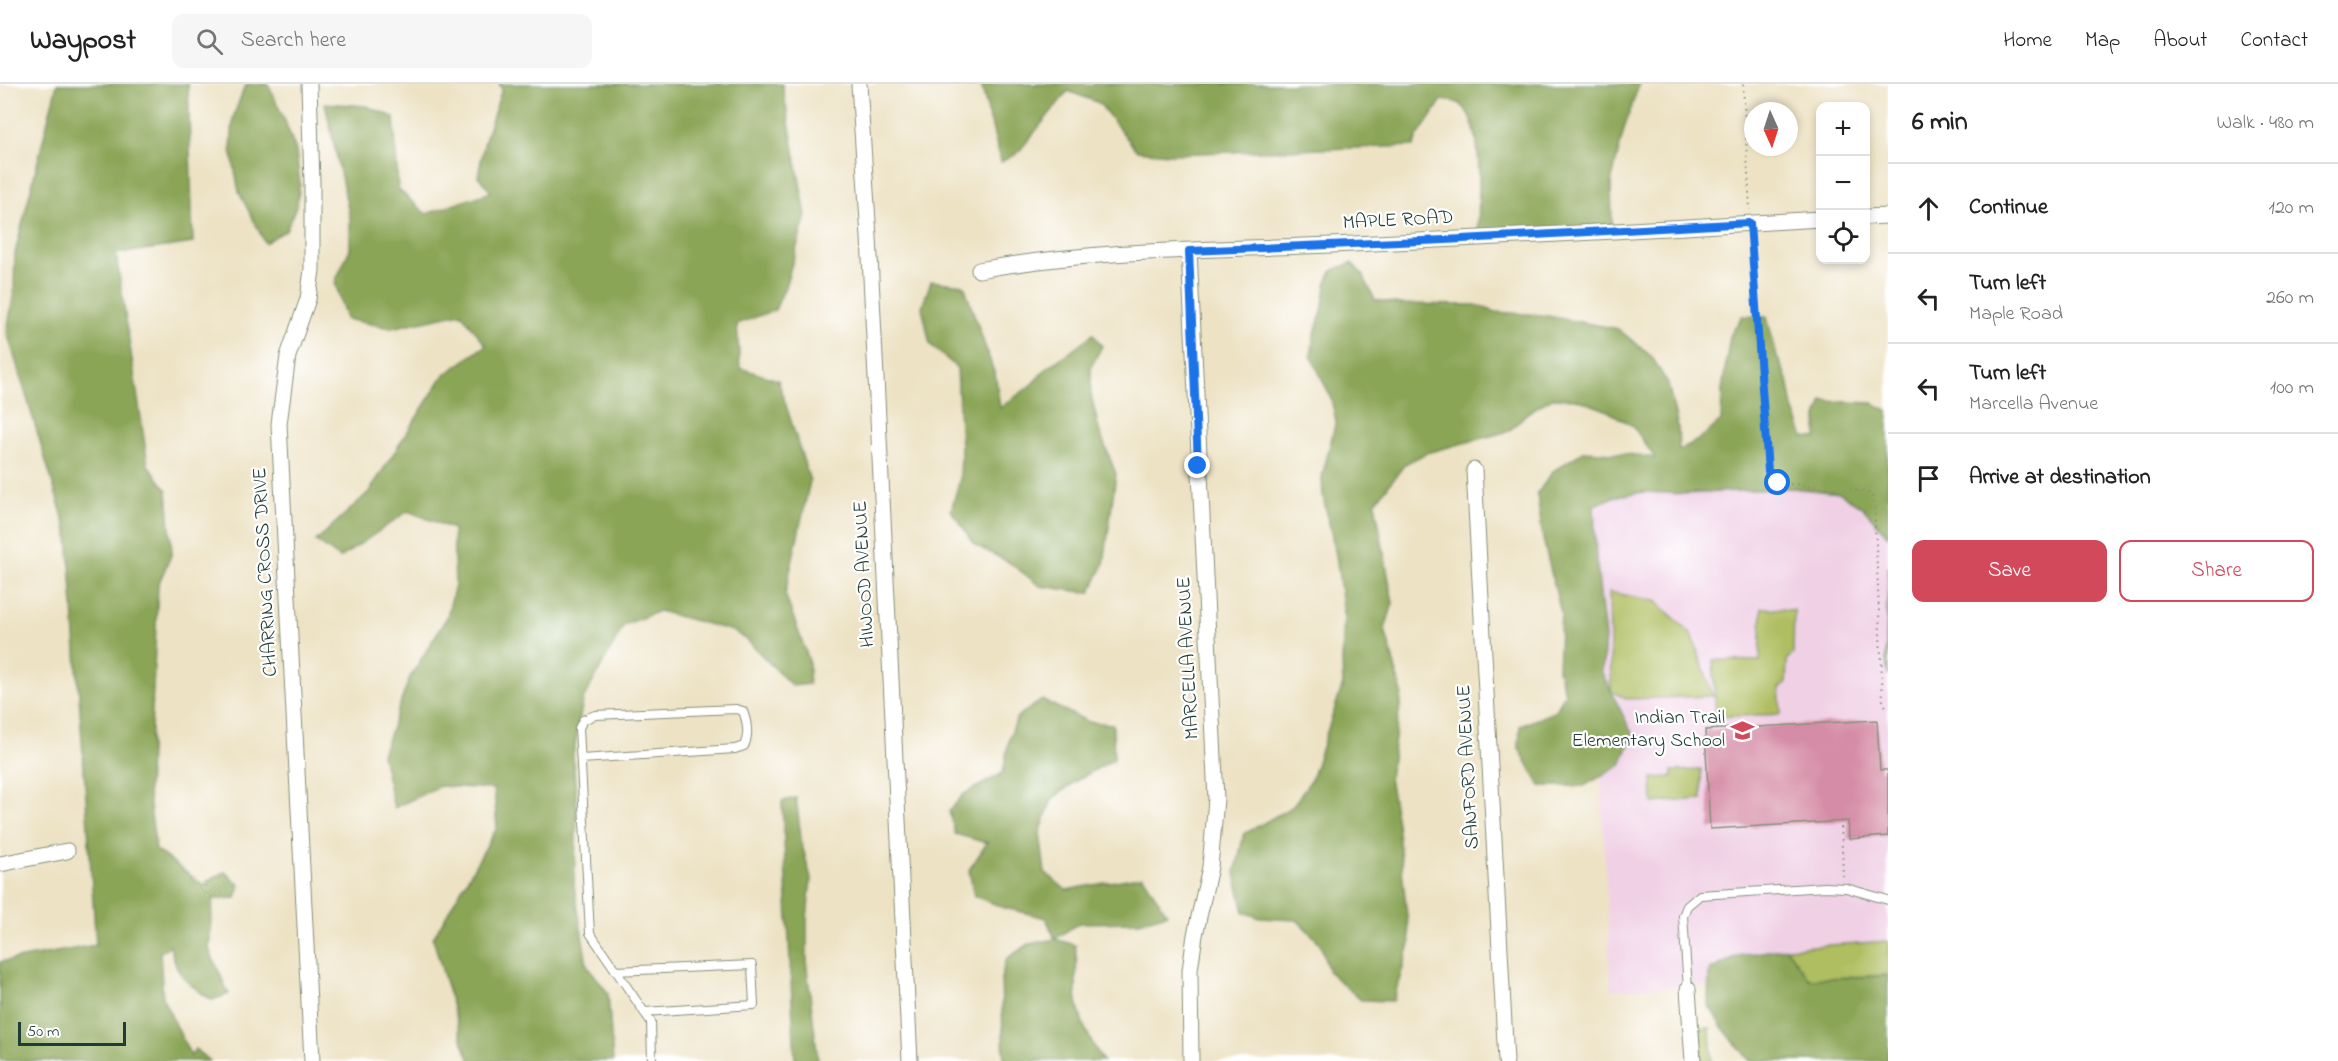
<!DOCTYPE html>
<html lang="en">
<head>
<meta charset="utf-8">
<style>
  body { margin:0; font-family:"Indie Flower",sans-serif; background:#f6f6f6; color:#222 }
  .controls { position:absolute; right:18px; top:18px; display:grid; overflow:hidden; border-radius:12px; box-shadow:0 3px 9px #0003 }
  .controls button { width:54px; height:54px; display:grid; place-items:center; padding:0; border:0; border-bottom:2px solid #e0e0e0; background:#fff; color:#222; font:30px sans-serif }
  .compass { position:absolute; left:1744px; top:18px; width:54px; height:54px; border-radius:50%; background:#fff; box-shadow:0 3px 9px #0003; rotate:177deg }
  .scale { position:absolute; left:18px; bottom:15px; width:108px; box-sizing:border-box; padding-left:6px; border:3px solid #1f3d34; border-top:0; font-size:16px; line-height:21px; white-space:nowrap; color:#1f3d34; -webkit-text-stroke:4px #fff; paint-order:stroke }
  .stop { position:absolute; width:18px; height:18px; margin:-14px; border:4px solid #1a73e8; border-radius:50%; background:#fff }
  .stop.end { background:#1a73e8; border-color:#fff; box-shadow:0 2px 6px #0008 }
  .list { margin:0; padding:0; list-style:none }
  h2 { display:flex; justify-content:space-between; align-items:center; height:78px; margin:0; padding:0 24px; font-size:26px }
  h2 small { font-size:20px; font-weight:400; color:#767676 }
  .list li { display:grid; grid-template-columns:39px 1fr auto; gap:18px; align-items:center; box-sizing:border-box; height:90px; padding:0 24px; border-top:2px solid #e0e0e0 }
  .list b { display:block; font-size:22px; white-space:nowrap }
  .list p { margin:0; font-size:20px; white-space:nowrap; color:#767676 }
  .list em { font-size:20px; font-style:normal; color:#767676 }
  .actions { display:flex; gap:12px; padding:18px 24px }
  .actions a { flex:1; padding:14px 0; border:2px solid #d1495b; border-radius:12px; text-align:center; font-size:21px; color:#d1495b }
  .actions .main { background:#d1495b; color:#fff }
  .icon { flex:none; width:33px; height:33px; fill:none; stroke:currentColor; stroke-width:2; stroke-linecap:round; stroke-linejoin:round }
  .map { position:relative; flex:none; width:1888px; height:977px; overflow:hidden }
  header { display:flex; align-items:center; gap:36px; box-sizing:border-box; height:84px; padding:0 30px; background:#fff; border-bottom:2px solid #e0e0e0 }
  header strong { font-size:28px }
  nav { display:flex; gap:33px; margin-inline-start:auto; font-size:21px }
  .search { width:420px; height:54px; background:#f6f6f6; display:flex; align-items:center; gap:15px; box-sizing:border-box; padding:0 21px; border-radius:12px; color:#767676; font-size:22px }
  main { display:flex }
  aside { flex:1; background:#fff }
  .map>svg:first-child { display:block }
  .built { fill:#f0d0e5 }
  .green { fill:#afbe60; stroke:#677e4a; stroke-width:1.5 }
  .forest { fill:#8ba556; stroke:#557145; stroke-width:1.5 }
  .building { fill:#d58ca6 }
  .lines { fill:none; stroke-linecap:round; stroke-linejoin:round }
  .service-casing { stroke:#86907c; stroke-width:10 }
  .minor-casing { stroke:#86907c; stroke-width:17 }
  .path { stroke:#86907c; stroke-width:2; stroke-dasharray:1.5 4.5; stroke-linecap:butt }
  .service { stroke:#fff; stroke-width:8 }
  .minor { stroke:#fff; stroke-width:15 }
  .route { stroke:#1a73e8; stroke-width:8 }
  .labels { text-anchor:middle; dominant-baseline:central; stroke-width:4.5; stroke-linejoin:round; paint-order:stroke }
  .street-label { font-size:20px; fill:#1f3d34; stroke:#fff }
  .poi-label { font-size:20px; fill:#1f3d34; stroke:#fff; text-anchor:end }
</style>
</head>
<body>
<header>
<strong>Waypost</strong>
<div class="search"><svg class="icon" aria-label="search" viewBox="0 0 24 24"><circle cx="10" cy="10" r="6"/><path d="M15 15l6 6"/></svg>Search here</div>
<nav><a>Home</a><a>Map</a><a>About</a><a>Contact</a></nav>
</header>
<main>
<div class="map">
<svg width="1888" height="977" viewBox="0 0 1888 977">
  <rect width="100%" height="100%" fill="#fff"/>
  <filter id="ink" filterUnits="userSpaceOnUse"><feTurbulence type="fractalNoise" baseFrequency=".0167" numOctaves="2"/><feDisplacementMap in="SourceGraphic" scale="12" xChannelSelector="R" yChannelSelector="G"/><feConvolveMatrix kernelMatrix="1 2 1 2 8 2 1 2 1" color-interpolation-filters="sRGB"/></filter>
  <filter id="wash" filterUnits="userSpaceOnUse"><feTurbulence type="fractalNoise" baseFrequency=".008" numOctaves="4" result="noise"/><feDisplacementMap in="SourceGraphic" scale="24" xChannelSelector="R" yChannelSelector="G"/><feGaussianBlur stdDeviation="1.35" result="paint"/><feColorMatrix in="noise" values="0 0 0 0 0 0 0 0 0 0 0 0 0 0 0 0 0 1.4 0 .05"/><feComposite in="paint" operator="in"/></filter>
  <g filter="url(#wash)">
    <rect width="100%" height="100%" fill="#ede2c4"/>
    <polygon class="built" points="1888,385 1888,893 1611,906 1587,399"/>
    <g class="green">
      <polygon points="1609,508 1656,517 1692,551 1713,612 1627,615 1611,607"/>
      <polygon points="1762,524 1794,526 1793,570 1787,575 1786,600 1779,604 1781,630 1716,633 1713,576 1760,577"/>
      <polygon points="1701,686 1702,715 1653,719 1652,694 1672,693 1672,687"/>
      <polygon points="1888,857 1888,891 1808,895 1786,864"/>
      <polygon points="1710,944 1712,977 1702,977 1700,945"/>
    </g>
    <g class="forest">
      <path d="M57 0H188L193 159 116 170 148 381 167 406 172 469 158 501 148 708 156 766 205 802 209 796 225 788 240 801 236 814 213 815 209 865 229 910 212 916C185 898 177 893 170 861L160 869 163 915 191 972 195 965 209 977H0V878L96 861 68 450 7 248 14 207 15 169Z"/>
      <polygon points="248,0 268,0 285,37 296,67 300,99 297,120 286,146 265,159 239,108 231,65 233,34 244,4"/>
      <polygon points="499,0 782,0 806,132 785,203 775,226 737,240 740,284 778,296 810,397 785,510 809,577 809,600 792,602 747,556 733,547 659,527 624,541 583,616 573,671 577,730 574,801 587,881 608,909 613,977 470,977 463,959 433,854 497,744 494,705 440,702 394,724 382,671 409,595 447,533 455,501 453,445 408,427 340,474 316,457 369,408 443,292 486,261 461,229 391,244 346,235 335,198 350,165 350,134 325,19 366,22 394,33 398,105 426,130 491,108 478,92 485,56 502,5"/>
      <path d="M981 0H1639L1624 45 1611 99 1612 141 1478 148C1478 118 1486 39 1460 20 1456 17 1447 17 1442 16L1417 53 1414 62 1170 70 1137 67 1099 19 1068 7 1017 70 1001 78Z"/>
      <polygon points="1352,179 1363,191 1375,216 1401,220 1476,221 1496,228 1542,231 1618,245 1652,273 1668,300 1678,344 1679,366 1700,355 1721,337 1722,306 1730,252 1742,232 1767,233 1777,273 1788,296 1793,324 1804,353 1817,354 1817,333 1823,317 1873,319 1888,327 1888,452 1862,423 1840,409 1792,404 1684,410 1644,408 1618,412 1594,421 1596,473 1605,554 1602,589 1633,651 1621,681 1584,702 1540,702 1519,664 1520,642 1556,627 1565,609 1558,585 1561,529 1543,455 1537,410 1553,387 1584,367 1628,370 1655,374 1633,342 1606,326 1576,315 1552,314 1527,329 1509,347 1426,369 1405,380 1375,419 1393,519 1385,545 1402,609 1389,694 1397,738 1410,860 1393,917 1361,916 1329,888 1320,859 1297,836 1260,834 1244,828 1235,789 1244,750 1292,723 1311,696 1343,600 1342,577 1344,530 1336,471 1323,412 1322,393 1336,337 1331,314 1311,272 1314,252 1322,227 1327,196 1333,186"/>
      <polygon points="931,197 964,201 996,294 1000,324 1030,302 1045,286 1093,250 1102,262 1091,283 1091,311 1099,346 1116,390 1104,480 1090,509 1040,502 1010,479 975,461 951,426 960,395 961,363 957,284 930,260 922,223"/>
      <polygon points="1888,483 1888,591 1886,575"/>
      <path d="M1042 616 1089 638 1113 640 1114 675 1079 695 1052 715 1040 749 1045 788 1066 806 1143 792 1167 830 1139 838 1079 839 1055 855 1075 861C1078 877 1076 892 1076 908 1078 934 1089 955 1103 977H1004L1001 895 1006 875 1029 860 1055 855 1046 834 1005 824 974 812 969 786 987 759 955 750 949 727 964 710 1003 689 1009 656 1017 633Z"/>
      <polygon points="796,714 802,761 811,794 807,835 807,884 818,977 795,977 782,717"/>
      <polygon points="1786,864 1809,895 1888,892 1888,977 1750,977 1722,943 1708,920 1709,887 1737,872"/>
    </g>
    <g id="blocks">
      <polygon class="building" points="1877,636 1880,686 1888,686 1888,752 1849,755 1848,737 1710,745 1705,646"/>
    </g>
  </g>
  <g filter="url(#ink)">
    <use href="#blocks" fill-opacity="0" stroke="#86907c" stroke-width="1.5"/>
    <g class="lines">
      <defs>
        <g id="service">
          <path d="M581 675 735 665 744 662C749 652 747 638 743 627L736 625 595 631 583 636 579 644 590 849 651 938 652 977"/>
          <polyline points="616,887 752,881 754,921 644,928"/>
          <polyline points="1688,905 1683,832 1687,822 1700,811 1825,803 1846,804 1888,816"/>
        </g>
        <g id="minor">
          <polyline points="309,0 312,99 312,186 308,215 288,272 279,340 312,977"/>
          <polyline points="859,0 869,153 910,977"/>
          <polyline points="1866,133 1888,132"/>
          <polyline points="1189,167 1216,715 1210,783 1195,851 1190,886 1191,977"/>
          <path d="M979 186C1094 165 1214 166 1331 161 1494 154 1657 145 1820 135"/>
          <polyline points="1474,386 1506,977"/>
          <polyline points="0,780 67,767"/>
          <polyline points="1688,905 1693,977"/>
        </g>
      </defs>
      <use href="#service" class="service-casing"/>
      <use href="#minor" class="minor-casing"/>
      <g class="path">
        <polyline points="1743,0 1750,126"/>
        <polyline points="1751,153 1768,387 1771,396 1778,399 1862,407 1871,410 1874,416 1883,618 1888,626"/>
        <polyline points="1841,737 1843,792"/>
      </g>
      <use href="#service" class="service"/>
      <use href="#minor" class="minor"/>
    </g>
  </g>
  <g class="lines" filter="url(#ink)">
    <polyline class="route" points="1198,382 1189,167 1445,156 1750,139 1768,387 1771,396 1778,399"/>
  </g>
  <defs>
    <symbol id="school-bare" viewBox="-9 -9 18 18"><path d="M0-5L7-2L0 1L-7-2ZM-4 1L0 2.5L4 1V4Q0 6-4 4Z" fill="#d1495b" stroke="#fff" stroke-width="2.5" paint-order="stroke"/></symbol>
  </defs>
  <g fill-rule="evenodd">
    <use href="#school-bare" x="1726" y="630" width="33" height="33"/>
  </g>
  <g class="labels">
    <g class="street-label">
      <text transform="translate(1398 137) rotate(-3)">MAPLE ROAD</text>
      <text transform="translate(266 488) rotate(-93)">CHARRING CROSS DRIVE</text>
      <text transform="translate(865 490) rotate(-93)">HIWOOD AVENUE</text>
      <text transform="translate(1189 574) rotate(-93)">MARCELLA AVENUE</text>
      <text transform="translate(1469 683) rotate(-93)">SANFORD AVENUE</text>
    </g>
    <g class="poi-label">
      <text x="1725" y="634">Indian Trail<tspan x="1725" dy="23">Elementary School</tspan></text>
    </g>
  </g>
</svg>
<div class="controls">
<button>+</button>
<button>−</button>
<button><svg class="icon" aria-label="locate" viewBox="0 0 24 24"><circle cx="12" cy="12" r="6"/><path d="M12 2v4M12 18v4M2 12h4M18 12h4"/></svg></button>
</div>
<svg class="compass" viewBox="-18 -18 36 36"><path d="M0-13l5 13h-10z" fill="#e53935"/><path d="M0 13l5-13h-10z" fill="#767676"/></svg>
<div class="scale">50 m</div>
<div class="stop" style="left:1778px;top:399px"></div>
<div class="stop end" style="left:1198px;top:382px"></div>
</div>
<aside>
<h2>6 min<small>Walk · 480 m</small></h2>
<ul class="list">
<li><svg class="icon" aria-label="ahead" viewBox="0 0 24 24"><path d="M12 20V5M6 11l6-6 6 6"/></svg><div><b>Continue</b></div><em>120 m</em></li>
<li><svg class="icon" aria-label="left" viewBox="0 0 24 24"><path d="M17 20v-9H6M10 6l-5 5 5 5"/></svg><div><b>Turn left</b><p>Maple Road</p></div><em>260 m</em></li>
<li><svg class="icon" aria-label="left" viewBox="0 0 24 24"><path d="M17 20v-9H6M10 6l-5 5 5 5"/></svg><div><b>Turn left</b><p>Marcella Avenue</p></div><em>100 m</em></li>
<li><svg class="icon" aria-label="arrive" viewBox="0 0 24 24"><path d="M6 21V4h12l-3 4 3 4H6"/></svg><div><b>Arrive at destination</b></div></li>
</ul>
<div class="actions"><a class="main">Save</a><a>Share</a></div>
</aside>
</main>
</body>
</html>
